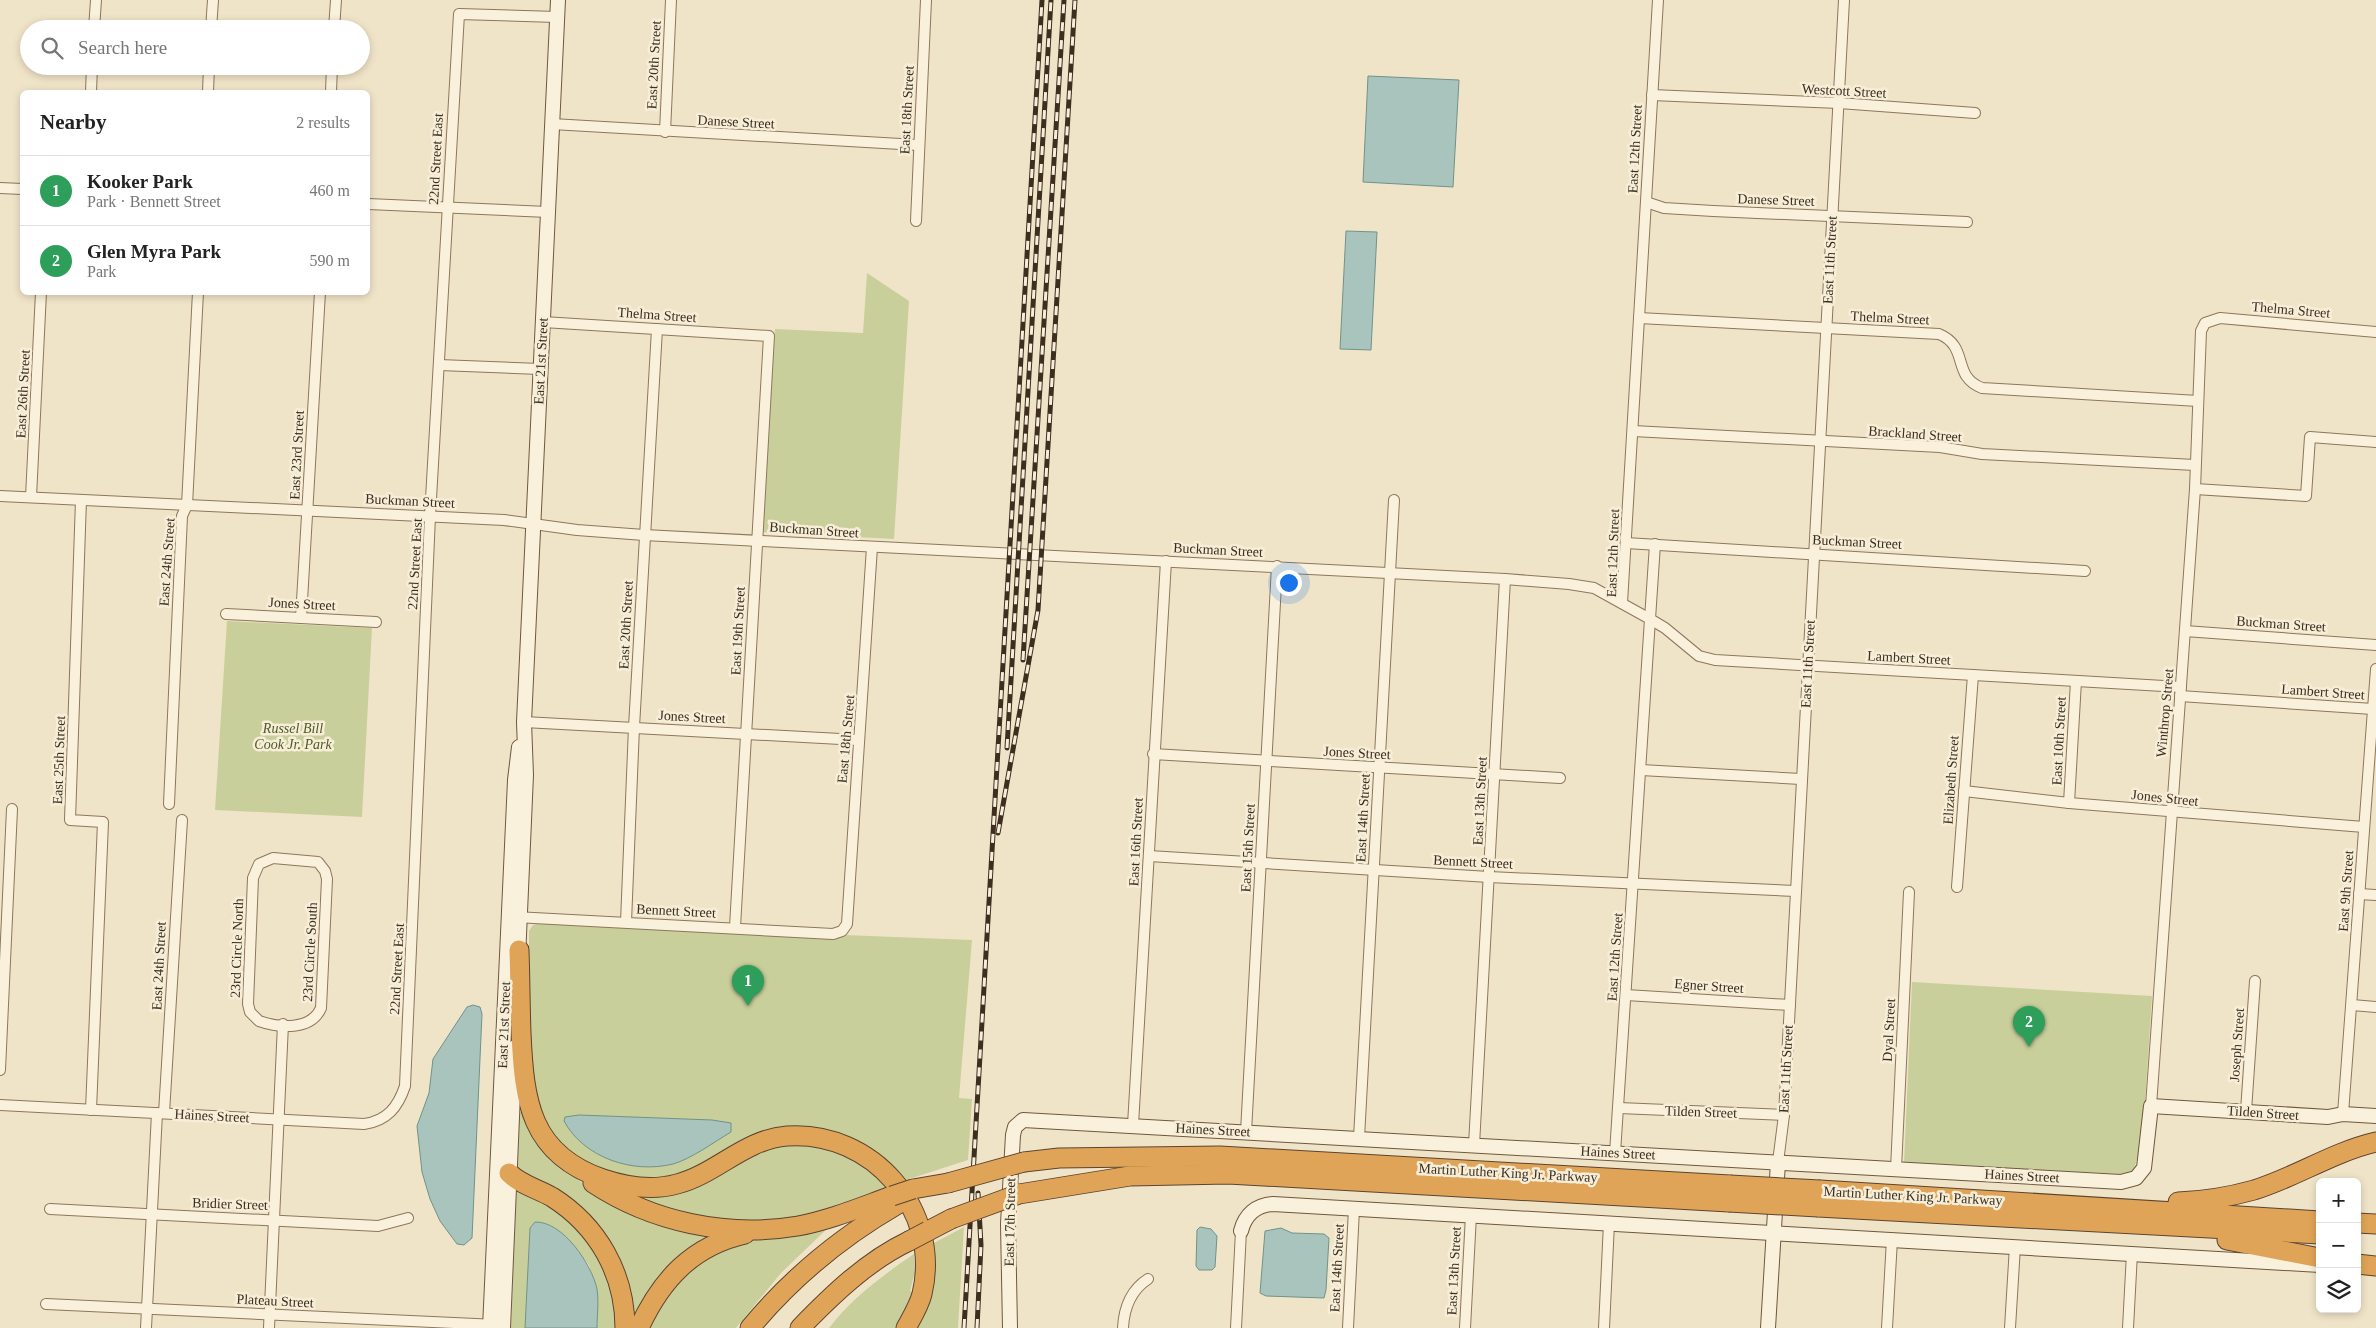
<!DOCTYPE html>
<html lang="en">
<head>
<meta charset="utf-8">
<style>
  body { margin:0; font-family:Georgia,serif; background:#f2f2f2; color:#222 }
  .controls { position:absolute; right:15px; bottom:15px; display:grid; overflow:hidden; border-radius:8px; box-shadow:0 2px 8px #0003 }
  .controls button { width:45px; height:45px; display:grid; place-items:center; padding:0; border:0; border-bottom:1px solid #e0e0e0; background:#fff; color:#222; font:25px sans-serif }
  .you { position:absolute; left:1288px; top:582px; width:18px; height:18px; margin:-12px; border:4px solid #fff; border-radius:50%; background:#1a73e8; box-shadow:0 0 0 8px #1a73e833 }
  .badge { display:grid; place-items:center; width:32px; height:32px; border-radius:50%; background:#db2777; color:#fff; font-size:16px; font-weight:700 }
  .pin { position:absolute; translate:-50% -41px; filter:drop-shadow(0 1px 2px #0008) }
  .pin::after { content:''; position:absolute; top:26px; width:18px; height:15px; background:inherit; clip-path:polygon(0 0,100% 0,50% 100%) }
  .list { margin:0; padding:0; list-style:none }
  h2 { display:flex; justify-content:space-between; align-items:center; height:65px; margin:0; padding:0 20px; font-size:21px }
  h2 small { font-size:16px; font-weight:400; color:#767676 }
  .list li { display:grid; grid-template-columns:32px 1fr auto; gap:15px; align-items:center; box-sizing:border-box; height:70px; padding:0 20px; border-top:1px solid #e0e0e0 }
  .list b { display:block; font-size:19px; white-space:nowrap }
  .list p { margin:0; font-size:16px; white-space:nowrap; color:#767676 }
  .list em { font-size:16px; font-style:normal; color:#767676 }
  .icon { flex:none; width:28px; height:28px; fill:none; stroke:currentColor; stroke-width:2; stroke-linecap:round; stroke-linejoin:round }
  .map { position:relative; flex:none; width:2376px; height:1328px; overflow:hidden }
  .search { position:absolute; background:#fff; box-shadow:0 2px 8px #0003; left:20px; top:20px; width:350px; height:55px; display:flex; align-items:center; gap:12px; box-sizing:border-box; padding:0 18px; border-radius:28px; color:#767676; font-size:19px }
  .panel { position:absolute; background:#fff; box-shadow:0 2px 8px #0003; left:20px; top:90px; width:350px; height:205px; border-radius:8px }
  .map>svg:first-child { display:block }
  .green { fill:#c9cf9b }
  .water { fill:#a9c4bc; stroke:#6f938a }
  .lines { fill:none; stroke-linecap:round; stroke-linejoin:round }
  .street-casing { stroke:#8d765c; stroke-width:12 }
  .secondary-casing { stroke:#6f573f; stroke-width:16 }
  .highway-casing { stroke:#5b4430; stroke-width:21 }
  .street { stroke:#faf1dc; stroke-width:10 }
  .secondary { stroke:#faf1dc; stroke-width:14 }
  .highway { stroke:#e0a458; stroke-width:19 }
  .rail-casing { stroke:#3d2e20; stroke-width:5 }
  .rail { stroke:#f7eed8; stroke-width:3; stroke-dasharray:9; stroke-linecap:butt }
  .highway-bridge-casing { stroke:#5b4430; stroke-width:21; stroke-linecap:butt }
  .highway-bridge { stroke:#e0a458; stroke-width:19 }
  .labels { text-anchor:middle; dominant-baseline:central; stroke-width:5; stroke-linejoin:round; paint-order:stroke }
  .street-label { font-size:14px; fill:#3d2e20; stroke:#f7eed8 }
  .park-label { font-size:14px; font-style:italic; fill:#4d5a26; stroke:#f7eed8 }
</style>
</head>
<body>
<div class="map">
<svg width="2376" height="1328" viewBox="0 0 2376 1328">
  <rect width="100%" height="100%" fill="#f0e4c8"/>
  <g class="green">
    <polygon points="867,273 909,301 894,539 762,532 775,329 863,333"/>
    <polygon points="227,621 372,628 362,817 215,810"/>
    <polygon points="541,923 972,940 959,1098 972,1099 968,1160 903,1181 813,1133 692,1173 636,1183 581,1162 548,1133 529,1071 529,931 533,925"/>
    <polygon points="1912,982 2152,996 2143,1133 2134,1171 2119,1174 1904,1163"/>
    <polygon points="519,1112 524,1112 556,1162 592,1191 712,1234 713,1240 634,1323 616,1263 516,1171"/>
    <polygon points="806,1142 853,1155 888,1187 795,1219 711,1225 623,1192 755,1150"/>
    <polygon points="516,1185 579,1225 612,1280 617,1328 597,1328 596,1289 589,1265 567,1238 550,1225 532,1225 530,1228 525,1328 511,1328"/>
    <polygon points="829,1227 781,1273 736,1328 642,1328 673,1280 732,1242"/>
    <polygon points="964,1227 958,1328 911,1328 933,1282 930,1245"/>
    <path d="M914 1254 915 1272 910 1291 915 1293 901 1328H829C852 1298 883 1275 914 1254Z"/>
  </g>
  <g class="water">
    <polygon points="1368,76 1459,80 1453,187 1363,182"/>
    <polygon points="1346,231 1377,232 1371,350 1340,349"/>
    <polygon points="473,1005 480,1007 482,1014 472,1238 464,1245 457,1244 440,1221 430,1199 422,1172 417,1126 429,1093 433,1059 467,1007"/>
    <path d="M579 1115 712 1120 731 1123V1132C714 1142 691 1159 673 1164 633 1174 584 1158 564 1121L565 1117Z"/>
    <path d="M535 1222C563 1221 592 1265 597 1289 599 1302 597 1316 597 1328H525L530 1228Z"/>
    <polygon points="1200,1227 1211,1229 1217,1236 1215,1267 1212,1270 1199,1270 1196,1266 1197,1230"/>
    <polygon points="1281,1228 1292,1233 1324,1234 1329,1238 1326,1290 1324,1298 1266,1296 1260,1293 1265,1231"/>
  </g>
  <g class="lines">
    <defs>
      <g id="street">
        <polyline points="94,29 96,0"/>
        <polyline points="211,29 213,0"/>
        <polyline points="334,29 336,0"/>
        <polyline points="91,92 92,66"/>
        <polyline points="208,92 209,66"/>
        <polyline points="331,92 332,66"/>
        <polyline points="1652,95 1839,103 1975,113"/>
        <polyline points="552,124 918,145"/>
        <polyline points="665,132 671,0"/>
        <polyline points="0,188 22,189"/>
        <polyline points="1646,202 1664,208 1713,211 1967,222"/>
        <polyline points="368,204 548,212"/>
        <polyline points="916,221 926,0"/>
        <path d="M1639 318 1939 334C1970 347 1951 376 1982 388L2198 401"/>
        <polyline points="543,322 769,336 735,927"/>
        <polyline points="439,365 540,369"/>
        <polyline points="1633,431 1940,447 1982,454 2195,465"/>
        <polyline points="2195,489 2306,496 2310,437 2376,442"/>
        <polyline points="0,496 504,520 577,530 644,535 1505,579 1569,584 1594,588 1650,619 1615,1153"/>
        <polyline points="31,497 41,292"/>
        <polyline points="81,500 70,820 103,822 91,1110"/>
        <polyline points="1626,543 2085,571"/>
        <polyline points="1655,544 1650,619 1665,628 1699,656 1715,660 2181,687"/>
        <polyline points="1622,603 1658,0"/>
        <polyline points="226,614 376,622"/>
        <polyline points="301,618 320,292"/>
        <polyline points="2185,631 2376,645"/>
        <polyline points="2180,696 2373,709"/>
        <polyline points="524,722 859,740"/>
        <polyline points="1153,754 1560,778"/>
        <polyline points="1641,770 1801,779"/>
        <polyline points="1964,791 2069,803 2364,827"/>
        <polyline points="2069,803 2076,681"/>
        <polyline points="169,804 182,516 187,505 198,292"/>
        <polyline points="1149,856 1489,877 1795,891"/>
        <path d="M273 858 318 862 325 871 327 879 321 1008C311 1031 279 1028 259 1021L250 1012 248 1004 253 878 259 864Z"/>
        <polyline points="1957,887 1973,675"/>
        <polyline points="2359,894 2376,895"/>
        <polyline points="515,917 833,934 842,931 847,924 872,547"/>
        <polyline points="626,922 634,727 657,329"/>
        <polyline points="1626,995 1790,1005"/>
        <polyline points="2352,1005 2376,1007"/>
        <polyline points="0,1070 12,809"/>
        <path d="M0 1105 364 1124C387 1121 398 1107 405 1086L430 516 459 14 557 17"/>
        <polyline points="2151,1106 2195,489 2201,331 2205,323 2220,318 2376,332"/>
        <polyline points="1619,1108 1784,1115"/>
        <polyline points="2246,1111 2255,981"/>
        <polyline points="164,1113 182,820"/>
        <polyline points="2343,1114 2376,669"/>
        <polyline points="1133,1125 1166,561"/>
        <polyline points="1246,1132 1277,566"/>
        <polyline points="1359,1138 1394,500"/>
        <polyline points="1474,1145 1505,579"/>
        <polyline points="1778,1162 1784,1115 1844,0"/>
        <polyline points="1896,1169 1909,892"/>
        <polyline points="50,1209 378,1226 408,1218"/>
        <polyline points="46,1304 497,1325"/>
        <polyline points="146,1328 157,1113"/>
        <polyline points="269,1328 283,1024"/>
        <path d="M1123 1328C1124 1308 1131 1290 1148 1279"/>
        <polyline points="1236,1328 1241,1231"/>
        <polyline points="1348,1328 1354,1209"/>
        <polyline points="1465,1328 1471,1215"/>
        <polyline points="1604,1328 1609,1223"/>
        <polyline points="1887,1328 1892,1239"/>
        <polyline points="2010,1328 2015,1246"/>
        <polyline points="2128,1328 2132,1253"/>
      </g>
      <g id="secondary">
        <polyline points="518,958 526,775 524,722 558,0"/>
        <path d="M1241 1231C1245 1215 1256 1205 1273 1204L2320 1265"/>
        <polyline points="490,1328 515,780 519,747"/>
        <polyline points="503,1328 515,1047"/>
        <polyline points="1010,1328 1008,1224 1013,1135 1015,1127 1023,1120 2121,1182 2136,1178 2144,1168 2151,1106 2328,1117 2343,1114 2376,1116"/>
        <polyline points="1768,1328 1778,1162"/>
      </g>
      <g id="highway">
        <path d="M519 950C520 978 520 1006 521 1033 524 1101 530 1154 603 1179 627 1187 652 1191 677 1184 716 1174 745 1139 787 1136 872 1130 942 1210 922 1294 919 1306 912 1317 906 1328"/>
        <polyline points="1024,1162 1059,1158 1220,1156 1730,1185"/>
        <path d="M509 1173C521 1185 538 1189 552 1197 598 1226 625 1274 625 1328"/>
        <path d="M593 1183C652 1222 727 1238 798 1226 830 1220 861 1207 892 1196"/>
        <polyline points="913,1189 948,1183"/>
        <polyline points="1820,1190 2320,1221"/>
        <polyline points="1019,1194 1130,1176 1228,1174 1729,1202"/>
        <path d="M2178 1202C2203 1201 2229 1197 2254 1190 2296 1177 2333 1152 2376 1142"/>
        <polyline points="1818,1207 2320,1234"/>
        <polyline points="2357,1223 2376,1224"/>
        <polyline points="928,1231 951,1219"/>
        <polyline points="2227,1240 2320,1258"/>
        <polyline points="2357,1264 2376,1266"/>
        <path d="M639 1328C661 1280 692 1246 745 1234"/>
        <path d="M750 1328C792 1277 841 1237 898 1204"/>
        <path d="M800 1328C832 1295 867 1261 909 1241"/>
      </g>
    </defs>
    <use href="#street" class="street-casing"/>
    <use href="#secondary" class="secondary-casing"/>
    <use href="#highway" class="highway-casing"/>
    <use href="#street" class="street"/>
    <use href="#secondary" class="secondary"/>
    <use href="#highway" class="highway"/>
    <defs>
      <g id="rail">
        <polyline points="1023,660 1064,0"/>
        <polyline points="1007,748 1051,0"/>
        <polyline points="998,833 1038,610 1075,0"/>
        <polyline points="964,1328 1042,0"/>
        <polyline points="977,1328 981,1245 978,1193"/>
      </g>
    </defs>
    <use href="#rail" class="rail-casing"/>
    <use href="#rail" class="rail"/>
    <defs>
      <g id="highway-bridge">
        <polyline points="948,1183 1024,1162"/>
        <polyline points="1730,1185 1820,1190"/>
        <polyline points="892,1196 913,1189"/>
        <polyline points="1729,1202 1818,1207"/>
        <polyline points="951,1219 1019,1194"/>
        <polyline points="909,1241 928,1231"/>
      </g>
    </defs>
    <use href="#highway-bridge" class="highway-bridge-casing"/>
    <use href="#highway-bridge" class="highway-bridge"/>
  </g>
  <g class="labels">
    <g class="street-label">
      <text transform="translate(654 65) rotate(-87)">East 20th Street</text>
      <text transform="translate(1844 91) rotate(3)">Westcott Street</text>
      <text transform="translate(907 110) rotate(-87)">East 18th Street</text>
      <text transform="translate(736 122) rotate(3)">Danese Street</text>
      <text transform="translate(1635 149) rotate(-87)">East 12th Street</text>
      <text transform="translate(436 159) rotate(-87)">22nd Street East</text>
      <text transform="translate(1776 200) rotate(2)">Danese Street</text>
      <text transform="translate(1830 260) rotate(-87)">East 11th Street</text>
      <text transform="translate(2291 310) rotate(5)">Thelma Street</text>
      <text transform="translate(657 315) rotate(4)">Thelma Street</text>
      <text transform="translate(1890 318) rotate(3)">Thelma Street</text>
      <text transform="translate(541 361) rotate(-87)">East 21st Street</text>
      <text transform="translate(23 394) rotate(-87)">East 26th Street</text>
      <text transform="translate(1915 434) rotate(4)">Brackland Street</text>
      <text transform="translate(297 455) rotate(-87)">East 23rd Street</text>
      <text transform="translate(410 501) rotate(3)">Buckman Street</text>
      <text transform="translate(814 530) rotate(4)">Buckman Street</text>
      <text transform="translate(1857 542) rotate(3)">Buckman Street</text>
      <text transform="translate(1218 550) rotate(3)">Buckman Street</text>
      <text transform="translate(1613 553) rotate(-88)">East 12th Street</text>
      <text transform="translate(167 562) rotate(-86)">East 24th Street</text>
      <text transform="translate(415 564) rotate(-87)">22nd Street East</text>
      <text transform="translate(302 604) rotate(3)">Jones Street</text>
      <text transform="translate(2281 624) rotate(4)">Buckman Street</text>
      <text transform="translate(626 625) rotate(-87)">East 20th Street</text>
      <text transform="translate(738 631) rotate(-87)">East 19th Street</text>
      <text transform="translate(1909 658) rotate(3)">Lambert Street</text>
      <text transform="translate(1808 664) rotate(-87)">East 11th Street</text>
      <text transform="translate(2323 692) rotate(4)">Lambert Street</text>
      <text transform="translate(2165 713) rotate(-85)">Winthrop Street</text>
      <text transform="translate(692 717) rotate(3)">Jones Street</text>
      <text transform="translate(846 739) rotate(-85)">East 18th Street</text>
      <text transform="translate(2059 741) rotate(-87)">East 10th Street</text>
      <text transform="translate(1357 753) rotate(3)">Jones Street</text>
      <text transform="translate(59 760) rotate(-88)">East 25th Street</text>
      <text transform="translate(1951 780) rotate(-86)">Elizabeth Street</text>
      <text transform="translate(2165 798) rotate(6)">Jones Street</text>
      <text transform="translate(1480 801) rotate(-87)">East 13th Street</text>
      <text transform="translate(1363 818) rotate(-87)">East 14th Street</text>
      <text transform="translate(1136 842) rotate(-87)">East 16th Street</text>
      <text transform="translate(1248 848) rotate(-87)">East 15th Street</text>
      <text transform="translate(1473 862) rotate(3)">Bennett Street</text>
      <text transform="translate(2346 891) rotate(-86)">East 9th Street</text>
      <text transform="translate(676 911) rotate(3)">Bennett Street</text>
      <text transform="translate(237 948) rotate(-88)">23rd Circle North</text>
      <text transform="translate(310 952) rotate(-87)">23rd Circle South</text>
      <text transform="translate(1615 957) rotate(-86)">East 12th Street</text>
      <text transform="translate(159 966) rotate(-87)">East 24th Street</text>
      <text transform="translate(397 969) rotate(-87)">22nd Street East</text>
      <text transform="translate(1709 986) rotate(4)">Egner Street</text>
      <text transform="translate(504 1025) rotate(-88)">East 21st Street</text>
      <text transform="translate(1889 1030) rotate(-87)">Dyal Street</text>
      <text transform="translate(2237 1045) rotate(-86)">Joseph Street</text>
      <text transform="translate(1786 1069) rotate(-87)">East 11th Street</text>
      <text transform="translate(1701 1112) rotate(2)">Tilden Street</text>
      <text transform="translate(2263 1113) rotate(4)">Tilden Street</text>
      <text transform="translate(212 1116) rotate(3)">Haines Street</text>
      <text transform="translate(1213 1130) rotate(3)">Haines Street</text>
      <text transform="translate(1618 1153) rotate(3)">Haines Street</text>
      <text transform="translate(1508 1173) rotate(3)">Martin Luther King Jr. Parkway</text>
      <text transform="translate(2022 1176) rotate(3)">Haines Street</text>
      <text transform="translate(1913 1196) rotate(3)">Martin Luther King Jr. Parkway</text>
      <text transform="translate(230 1204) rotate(2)">Bridier Street</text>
      <text transform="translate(1010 1222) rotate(-89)">East 17th Street</text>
      <text transform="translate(1337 1268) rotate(-87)">East 14th Street</text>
      <text transform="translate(1454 1271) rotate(-87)">East 13th Street</text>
      <text transform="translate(275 1301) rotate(3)">Plateau Street</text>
    </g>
    <g class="park-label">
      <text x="293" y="728">Russel Bill<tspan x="293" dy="16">Cook Jr. Park</tspan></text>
    </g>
  </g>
</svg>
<div class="controls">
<button>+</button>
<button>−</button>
<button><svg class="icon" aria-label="layers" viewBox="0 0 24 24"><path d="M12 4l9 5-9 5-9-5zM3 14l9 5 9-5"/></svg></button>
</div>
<div class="you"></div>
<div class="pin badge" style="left:748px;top:1006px;background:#2e9e5b">1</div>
<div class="pin badge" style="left:2029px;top:1047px;background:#2e9e5b">2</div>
<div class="search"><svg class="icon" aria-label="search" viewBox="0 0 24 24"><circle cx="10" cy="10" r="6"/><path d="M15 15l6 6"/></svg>Search here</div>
<section class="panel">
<h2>Nearby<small>2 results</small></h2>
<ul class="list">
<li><span class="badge" style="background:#2e9e5b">1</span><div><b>Kooker Park</b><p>Park · Bennett Street</p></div><em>460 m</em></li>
<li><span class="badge" style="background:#2e9e5b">2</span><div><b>Glen Myra Park</b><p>Park</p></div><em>590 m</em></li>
</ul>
</section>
</div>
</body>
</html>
